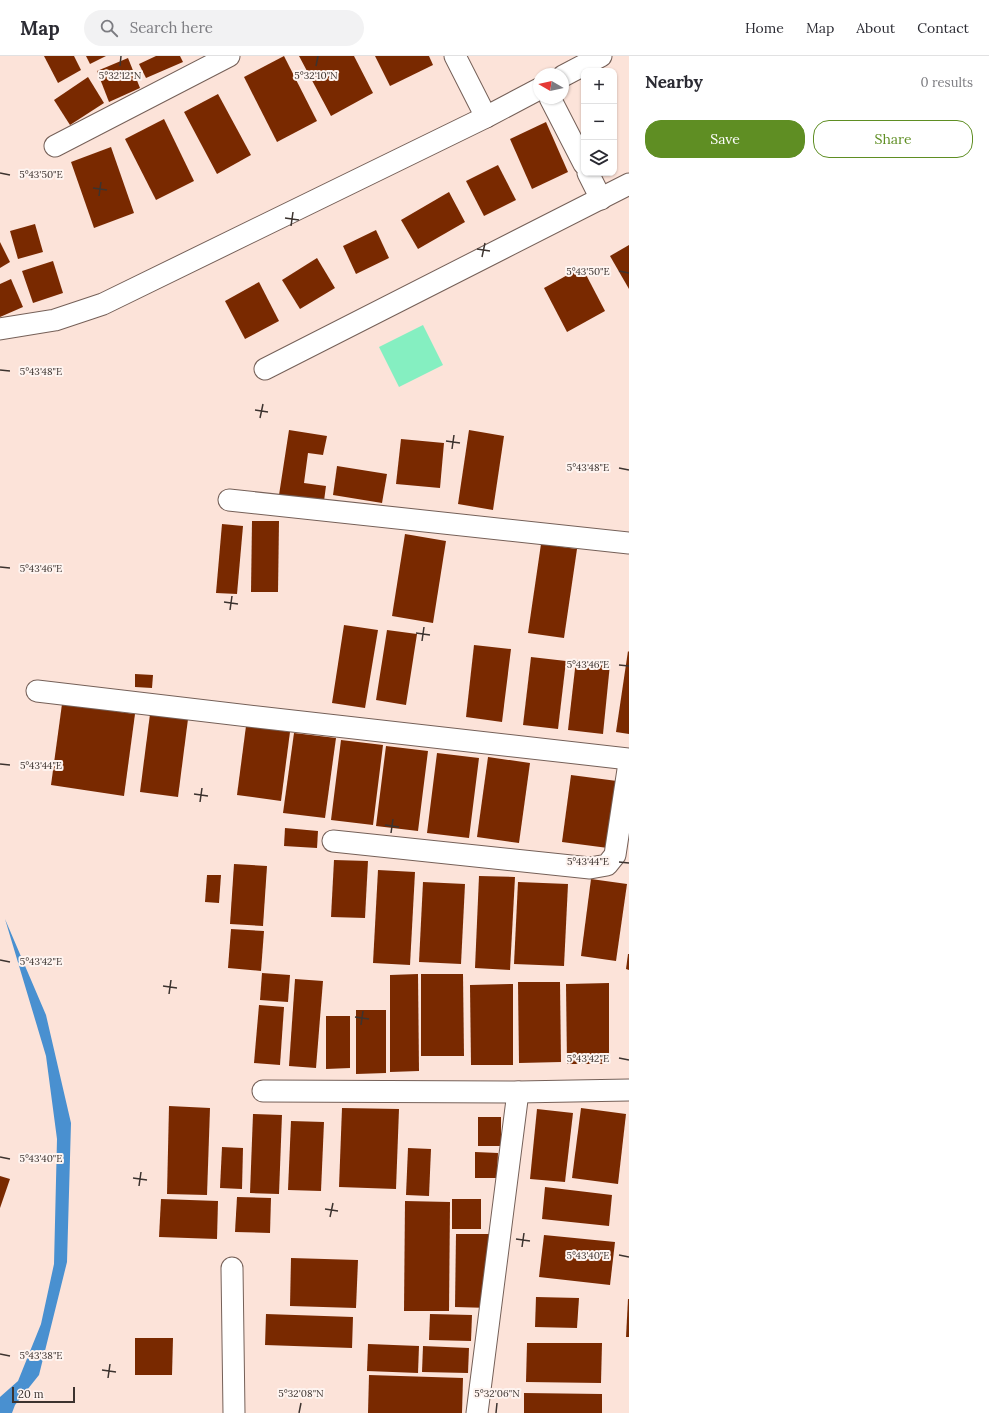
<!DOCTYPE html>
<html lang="en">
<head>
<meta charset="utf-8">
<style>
  body { margin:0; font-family:Lora,serif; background:#f2f2f3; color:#2b2b33 }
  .controls { position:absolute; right:12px; top:12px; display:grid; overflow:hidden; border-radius:8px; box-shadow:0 1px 3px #0004 }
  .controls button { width:36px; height:36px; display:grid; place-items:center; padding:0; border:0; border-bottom:1px solid #e1e1e2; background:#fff; color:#2b2b33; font:20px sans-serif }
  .compass { position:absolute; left:533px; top:12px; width:36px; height:36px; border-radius:50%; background:#fff; box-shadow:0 1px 3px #0004; rotate:279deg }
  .scale { position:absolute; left:12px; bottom:10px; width:63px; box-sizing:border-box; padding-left:4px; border:2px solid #3c332f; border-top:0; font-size:11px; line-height:14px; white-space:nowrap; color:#3c332f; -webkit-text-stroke:3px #fef4f0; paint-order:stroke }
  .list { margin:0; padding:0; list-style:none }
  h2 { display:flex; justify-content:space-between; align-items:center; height:52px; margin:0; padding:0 16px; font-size:17px }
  h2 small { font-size:13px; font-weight:400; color:#7c7c81 }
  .actions { display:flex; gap:8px; padding:12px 16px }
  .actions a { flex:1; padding:9px 0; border:1px solid #5f8e23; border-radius:16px; text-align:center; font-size:14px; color:#5f8e23 }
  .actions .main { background:#5f8e23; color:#fff }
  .icon { flex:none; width:22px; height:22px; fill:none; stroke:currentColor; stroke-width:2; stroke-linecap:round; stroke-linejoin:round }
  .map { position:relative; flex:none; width:629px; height:1357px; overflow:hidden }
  header { display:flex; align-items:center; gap:24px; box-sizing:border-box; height:56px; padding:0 20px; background:#fff; border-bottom:1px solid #e1e1e2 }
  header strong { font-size:19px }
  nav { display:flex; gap:22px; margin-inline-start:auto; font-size:14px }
  .search { width:280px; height:36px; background:#f2f2f3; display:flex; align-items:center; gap:10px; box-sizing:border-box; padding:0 14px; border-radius:22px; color:#7c7c81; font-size:15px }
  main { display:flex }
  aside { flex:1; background:#fff }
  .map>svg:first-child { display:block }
  .green { fill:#85efc1 }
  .water { fill:#4990d0 }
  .building { fill:#792900 }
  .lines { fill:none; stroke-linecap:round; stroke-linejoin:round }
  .street-casing { stroke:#756058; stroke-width:23 }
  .street { stroke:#fff; stroke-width:21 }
  .ticks { fill:none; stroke:#3c332f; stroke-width:1.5 }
  .ticks-label { font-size:10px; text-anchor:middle; fill:#3c332f; stroke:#fef4f0; stroke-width:4; stroke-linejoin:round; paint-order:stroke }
</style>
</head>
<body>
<header>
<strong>Map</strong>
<div class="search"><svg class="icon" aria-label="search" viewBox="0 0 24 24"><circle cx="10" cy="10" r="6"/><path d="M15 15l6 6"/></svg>Search here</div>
<nav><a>Home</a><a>Map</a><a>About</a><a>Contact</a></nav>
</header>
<main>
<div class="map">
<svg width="629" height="1357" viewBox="0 0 629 1357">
  <rect width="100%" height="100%" fill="#fce3d9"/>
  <polygon class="green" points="423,269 443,309 399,331 379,291"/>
  <polygon class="water" points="5,863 46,959 71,1067 67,1206 39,1319 15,1349 12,1357 0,1357 0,1341 18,1325 41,1268 54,1208 57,1083 46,1000"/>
  <g class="building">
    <polygon points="44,0 74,0 81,14 58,27"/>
    <polygon points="86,0 106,0 90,8"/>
    <polygon points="156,0 180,0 183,6 146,22 139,8"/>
    <polygon points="284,0 317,65 277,86 244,21"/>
    <polygon points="299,0 354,0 373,37 331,60"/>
    <polygon points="375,0 429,0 433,9 390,30"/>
    <polygon points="128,2 140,32 109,46 97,15"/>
    <polygon points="88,21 104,47 70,69 54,44"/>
    <polygon points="218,38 251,99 217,118 184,56"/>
    <polygon points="164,63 194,125 156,144 125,83"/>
    <polygon points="546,66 568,116 532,133 510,83"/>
    <polygon points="111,91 134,157 94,172 71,106"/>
    <polygon points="498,109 516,144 484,160 466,125"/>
    <polygon points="449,136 465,166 418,193 401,164"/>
    <polygon points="35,168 43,196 18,203 10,175"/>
    <polygon points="376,174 389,202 356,218 343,190"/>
    <polygon points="0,186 10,206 0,212"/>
    <polygon points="629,189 629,233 610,200"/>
    <polygon points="317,202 335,232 300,253 282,224"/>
    <polygon points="53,205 63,237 33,247 22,215"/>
    <polygon points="582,211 605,255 567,276 544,232"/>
    <polygon points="11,223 23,251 0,261 0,228"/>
    <polygon points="259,226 279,265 245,283 225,245"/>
    <polygon points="289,374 327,380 323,399 308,397 304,427 326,430 324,445 279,439"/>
    <polygon points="469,374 504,380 493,454 458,448"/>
    <polygon points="401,383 444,387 440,432 396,428"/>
    <polygon points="337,410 387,418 382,447 333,439"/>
    <polygon points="252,465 279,465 278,536 251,536"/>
    <polygon points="222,468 243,470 237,538 216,537"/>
    <polygon points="405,478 446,485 433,567 392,560"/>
    <polygon points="541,488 577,493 564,582 528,577"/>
    <polygon points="344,569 378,574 365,652 332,647"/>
    <polygon points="387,574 417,578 406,649 376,644"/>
    <polygon points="474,589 511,593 502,666 466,661"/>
    <polygon points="628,595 629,596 629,678 616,676"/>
    <polygon points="531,601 566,605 558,673 523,669"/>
    <polygon points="576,604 610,608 603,678 568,674"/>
    <polygon points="135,618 153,619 152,632 135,631"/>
    <polygon points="62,648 135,658 124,740 51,729"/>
    <polygon points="150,658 188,663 178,741 140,736"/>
    <polygon points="246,670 290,676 281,745 237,739"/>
    <polygon points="294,677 336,682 325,762 283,757"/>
    <polygon points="341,684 383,689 373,769 331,764"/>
    <polygon points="386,690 428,695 418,775 376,770"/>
    <polygon points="437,697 479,702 469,782 427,777"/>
    <polygon points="488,701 530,707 519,787 477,781"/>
    <polygon points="571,719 617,725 608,792 562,786"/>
    <polygon points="285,772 318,775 317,792 284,790"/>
    <polygon points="334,804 368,805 365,862 331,861"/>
    <polygon points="234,808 267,810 263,870 230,868"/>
    <polygon points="378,814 415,816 410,909 373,907"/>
    <polygon points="207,819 221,819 219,847 205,846"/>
    <polygon points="479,820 515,821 510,914 475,912"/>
    <polygon points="591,823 627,828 616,905 581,900"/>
    <polygon points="423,826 465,828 461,908 419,906"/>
    <polygon points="518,826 568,828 564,910 514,908"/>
    <polygon points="231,873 264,875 261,915 228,912"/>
    <polygon points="628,898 629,898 629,914 626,913"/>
    <polygon points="262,917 290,919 288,946 260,944"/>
    <polygon points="418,918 419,1015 390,1016 390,919"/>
    <polygon points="421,918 463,918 464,1000 421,1000"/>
    <polygon points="295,923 323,925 316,1012 289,1010"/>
    <polygon points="518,926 560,926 561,1006 519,1007"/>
    <polygon points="609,927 609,1008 567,1008 566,928"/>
    <polygon points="513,928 513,1009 471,1009 470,929"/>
    <polygon points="259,949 284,951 280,1009 254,1007"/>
    <polygon points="356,954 386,954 386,1017 356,1018"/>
    <polygon points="326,960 350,960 350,1012 326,1013"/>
    <polygon points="169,1050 210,1052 207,1139 167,1138"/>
    <polygon points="342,1052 399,1053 396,1133 339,1131"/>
    <polygon points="581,1052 626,1058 618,1128 572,1122"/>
    <polygon points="537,1053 573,1057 565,1126 530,1123"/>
    <polygon points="253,1058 282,1059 279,1138 250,1137"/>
    <rect x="478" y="1061" width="23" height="29"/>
    <polygon points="291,1065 324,1066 321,1135 288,1134"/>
    <polygon points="222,1091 243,1092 242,1133 220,1132"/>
    <polygon points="408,1092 431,1093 429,1140 406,1139"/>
    <polygon points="475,1096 498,1097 497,1122 475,1122"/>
    <polygon points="0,1120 10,1123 0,1152"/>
    <polygon points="545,1131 612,1139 609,1170 542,1163"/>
    <polygon points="237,1141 271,1142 270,1177 235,1176"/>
    <polygon points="161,1143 218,1145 217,1183 159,1181"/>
    <rect x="452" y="1143" width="29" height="30"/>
    <polygon points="405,1145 450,1146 449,1255 404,1255"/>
    <polygon points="456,1178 490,1178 490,1252 455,1251"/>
    <polygon points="544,1179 615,1186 610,1229 539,1221"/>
    <polygon points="291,1202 358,1204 356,1252 290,1250"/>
    <polygon points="536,1241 579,1242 577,1272 535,1271"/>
    <polygon points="628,1243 629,1243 629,1281 626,1281"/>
    <polygon points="266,1258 353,1261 352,1292 265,1289"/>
    <polygon points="430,1258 472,1259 471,1285 429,1284"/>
    <polygon points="135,1282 173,1282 172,1319 135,1319"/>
    <polygon points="527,1287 602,1287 601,1327 526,1326"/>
    <polygon points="368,1288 419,1290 418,1317 367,1315"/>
    <polygon points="423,1290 469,1292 468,1317 422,1316"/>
    <polygon points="369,1319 463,1322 462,1357 368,1357"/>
    <polygon points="524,1337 602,1338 602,1357 524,1357"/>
  </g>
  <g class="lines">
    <defs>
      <g id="street">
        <polyline points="455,0 486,61"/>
        <polyline points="563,20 601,0"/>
        <polyline points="550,42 584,108"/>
        <polyline points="55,90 229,0"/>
        <polyline points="588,117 601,143"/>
        <polyline points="0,273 55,264 103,248 486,61 539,33"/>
        <polyline points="265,313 629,128"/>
        <polyline points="229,444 629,487"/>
        <polyline points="37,635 266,662 629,703"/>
        <polyline points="333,785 590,812 607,809 615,799 629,707"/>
        <polyline points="263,1035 518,1036 629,1034"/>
        <polyline points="232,1212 234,1357"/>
        <polyline points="477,1357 518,1036"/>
      </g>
    </defs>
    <use href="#street" class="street-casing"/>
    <use href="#street" class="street"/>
  </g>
  <path class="ticks" d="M120 10 121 0M316 10 318 0M0 117 10 119M93 132 107 134M99 140 101 126M285 162 299 164M291 170 293 156M477 193 490 195M482 201 485 187M619 215 629 217M0 314 10 315M255 354 268 356M260 362 263 348M446 385 460 387M452 393 454 379M619 412 629 414M0 511 10 512M224 546 238 548M230 554 232 540M416 577 430 579M422 585 424 571M619 609 629 610M0 708 10 709M194 738 208 740M200 746 202 732M385 769 399 771M391 777 393 763M619 806 629 807M0 904 10 906M163 930 177 932M169 938 171 924M355 961 369 963M361 969 363 955M619 1002 629 1004M0 1101 10 1103M133 1122 147 1124M139 1130 141 1116M325 1153 338 1155M330 1161 333 1147M516 1183 530 1185M522 1191 524 1177M619 1199 629 1201M0 1298 10 1300M102 1314 116 1316M108 1322 110 1308M299 1357 301 1347M496 1357 497 1347"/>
  <g class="ticks-label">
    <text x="120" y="23">5°32'12"N</text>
    <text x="316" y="23">5°32'10"N</text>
    <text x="41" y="122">5°43'50"E</text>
    <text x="588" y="219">5°43'50"E</text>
    <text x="41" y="319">5°43'48"E</text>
    <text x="588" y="415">5°43'48"E</text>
    <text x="41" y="516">5°43'46"E</text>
    <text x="588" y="612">5°43'46"E</text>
    <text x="41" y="713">5°43'44"E</text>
    <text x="588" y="809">5°43'44"E</text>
    <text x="41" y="909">5°43'42"E</text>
    <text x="588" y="1006">5°43'42"E</text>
    <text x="41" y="1106">5°43'40"E</text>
    <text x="588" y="1203">5°43'40"E</text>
    <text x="41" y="1303">5°43'38"E</text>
    <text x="301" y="1341">5°32'08"N</text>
    <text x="497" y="1341">5°32'06"N</text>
  </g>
</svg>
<div class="controls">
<button>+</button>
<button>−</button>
<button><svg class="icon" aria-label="layers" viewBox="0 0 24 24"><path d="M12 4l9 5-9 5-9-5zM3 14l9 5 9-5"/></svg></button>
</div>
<svg class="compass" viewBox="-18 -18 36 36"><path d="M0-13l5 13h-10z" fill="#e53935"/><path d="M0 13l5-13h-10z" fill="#7c7c81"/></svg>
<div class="scale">20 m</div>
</div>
<aside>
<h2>Nearby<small>0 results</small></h2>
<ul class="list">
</ul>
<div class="actions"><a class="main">Save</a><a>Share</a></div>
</aside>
</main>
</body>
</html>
